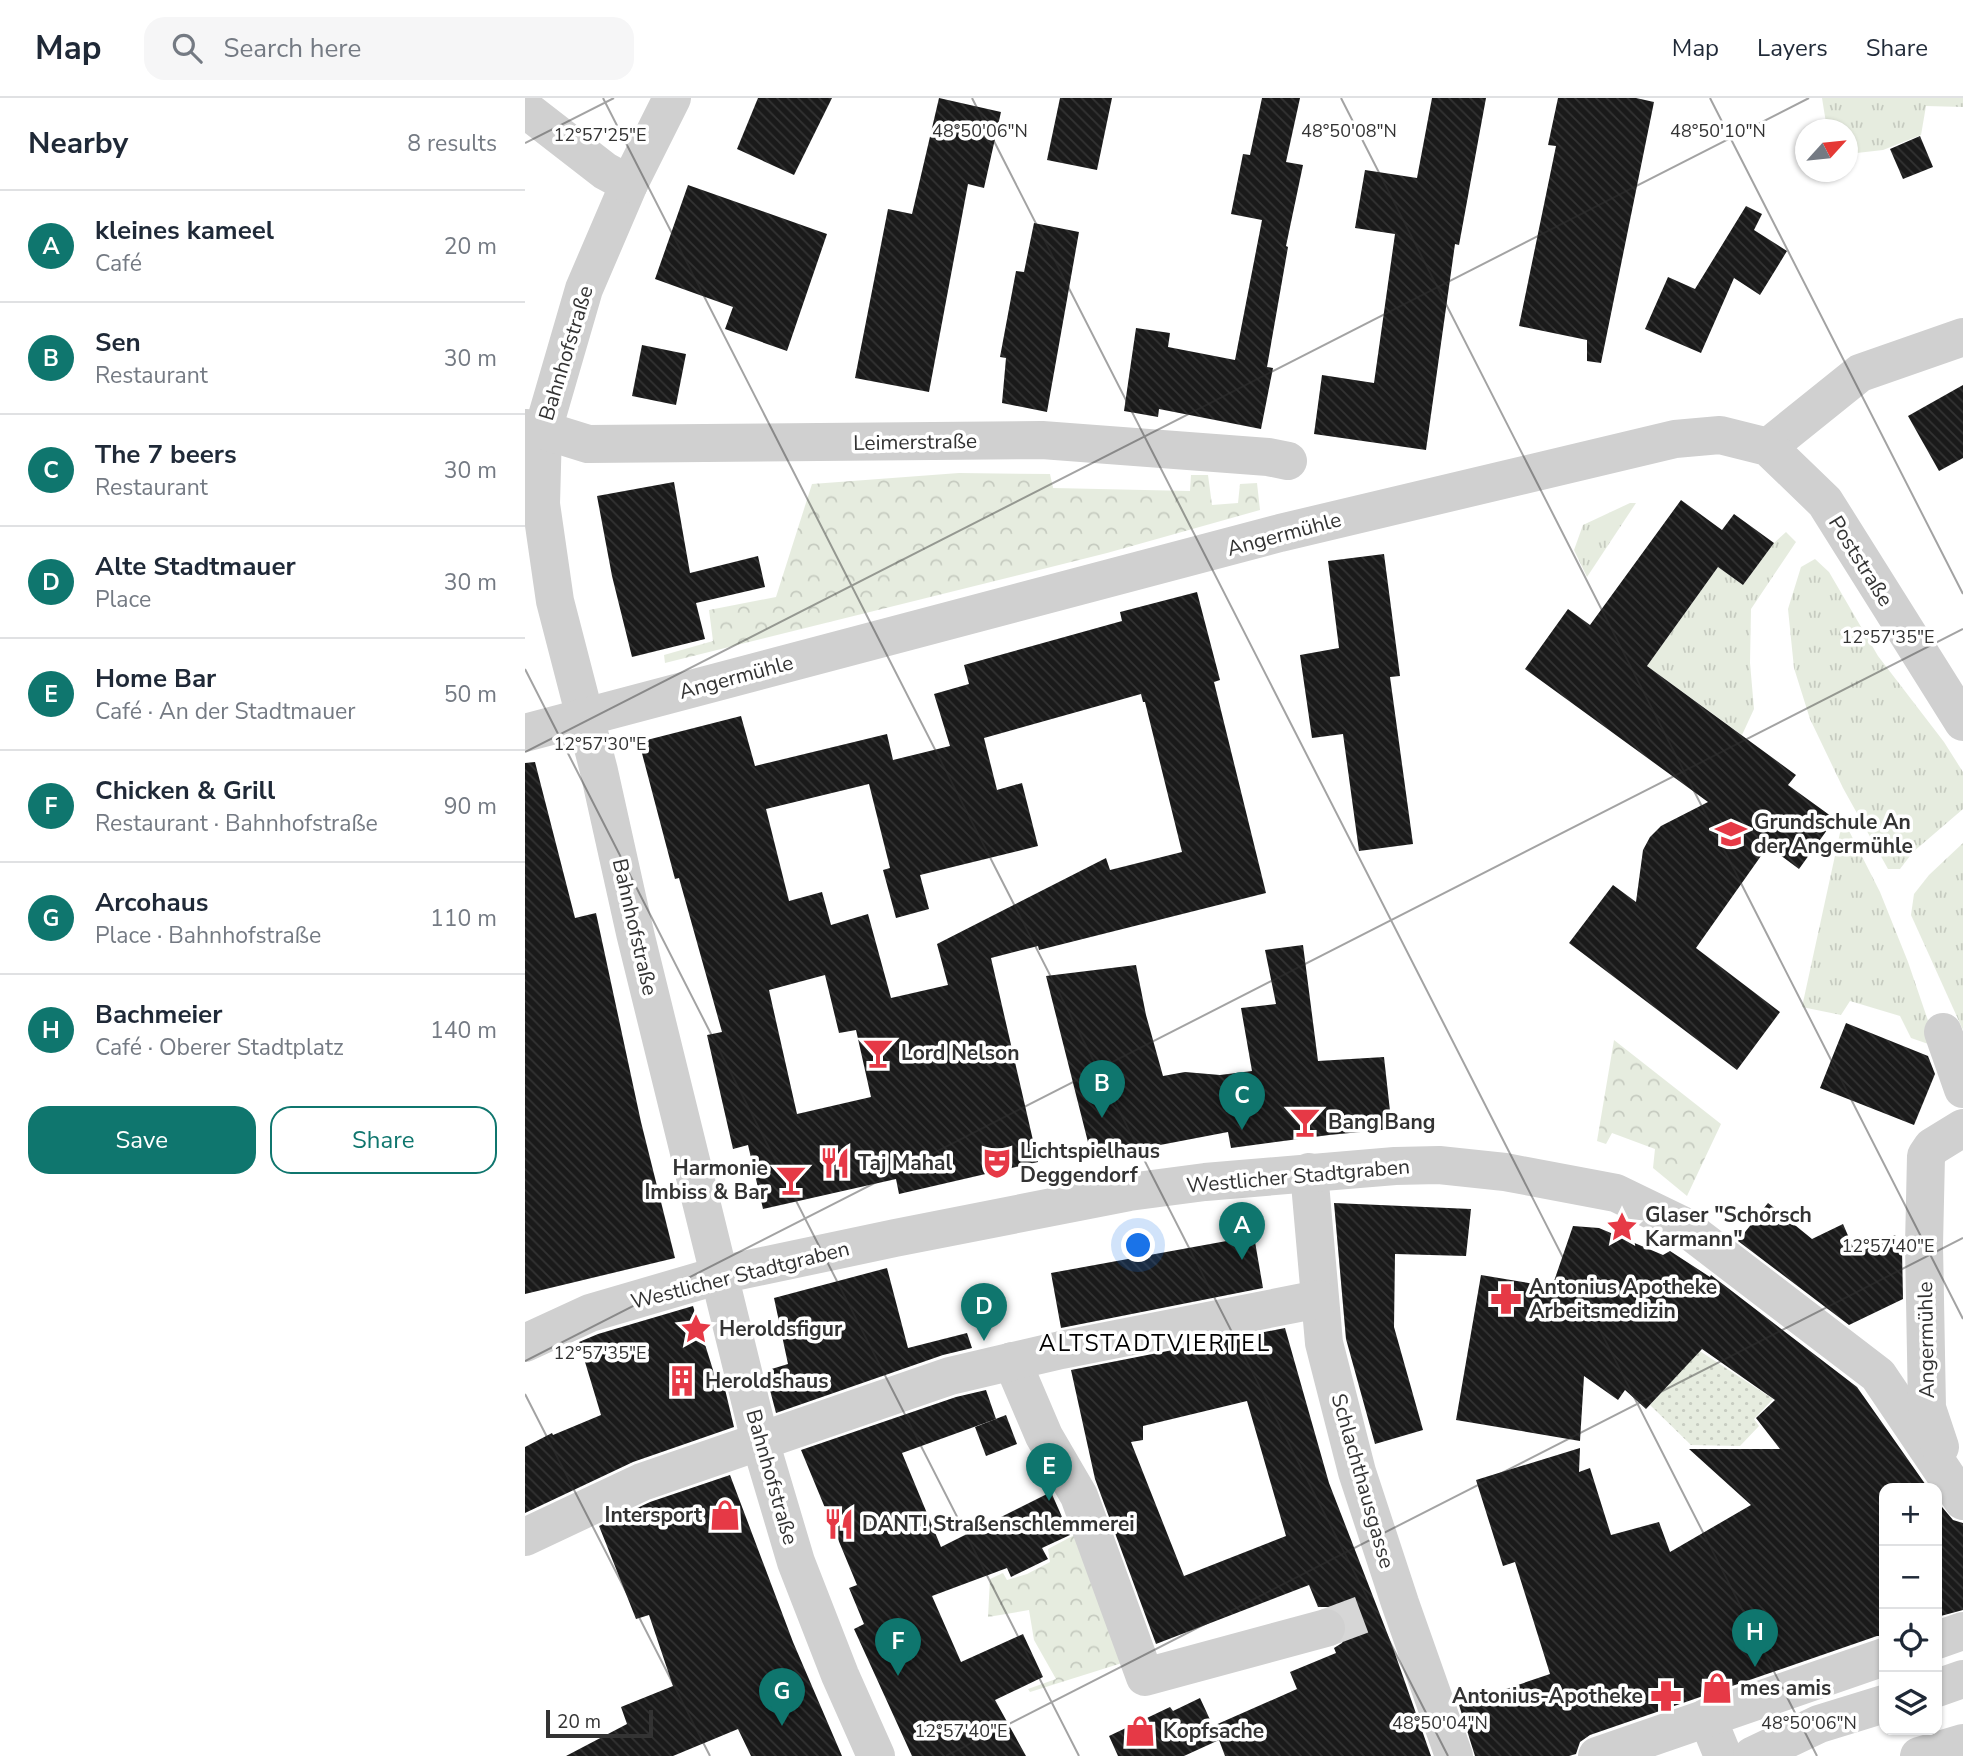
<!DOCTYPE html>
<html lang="en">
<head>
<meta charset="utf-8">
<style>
  body { margin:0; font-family:"Nunito Sans",sans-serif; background:#f6f6f7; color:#1f2937 }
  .controls { position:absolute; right:21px; bottom:21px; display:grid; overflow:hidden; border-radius:14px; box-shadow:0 2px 5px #0004 }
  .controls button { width:63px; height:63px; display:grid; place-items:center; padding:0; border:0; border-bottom:2px solid #e0e1e3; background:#fff; color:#1f2937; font:35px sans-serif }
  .compass { position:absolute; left:1270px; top:21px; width:63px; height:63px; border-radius:50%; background:#fff; box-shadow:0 2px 5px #0004; rotate:63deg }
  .scale { position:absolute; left:21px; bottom:18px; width:107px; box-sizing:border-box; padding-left:7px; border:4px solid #333; border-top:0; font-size:19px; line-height:24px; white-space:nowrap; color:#333; -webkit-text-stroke:5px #fff; paint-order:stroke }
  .you { position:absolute; left:614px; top:1148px; width:24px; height:24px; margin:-18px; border:5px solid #fff; border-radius:50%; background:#1a73e8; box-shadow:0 0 0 10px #1a73e833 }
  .badge { display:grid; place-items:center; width:46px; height:46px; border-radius:50%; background:#0f766e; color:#fff; font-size:23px; font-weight:700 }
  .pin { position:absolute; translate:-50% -58px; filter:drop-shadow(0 2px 4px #0008) }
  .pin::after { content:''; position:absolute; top:37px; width:24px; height:21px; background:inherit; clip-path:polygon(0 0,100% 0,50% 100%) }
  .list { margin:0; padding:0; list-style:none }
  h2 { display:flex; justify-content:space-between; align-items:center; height:91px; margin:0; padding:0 28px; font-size:30px }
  h2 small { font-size:23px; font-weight:400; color:#747a83 }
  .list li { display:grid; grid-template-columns:46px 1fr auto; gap:21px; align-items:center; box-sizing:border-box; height:112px; padding:0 28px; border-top:2px solid #e0e1e3 }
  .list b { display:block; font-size:26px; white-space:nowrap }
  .list p { margin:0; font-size:23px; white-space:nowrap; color:#747a83 }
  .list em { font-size:23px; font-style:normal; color:#747a83 }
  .actions { display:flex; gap:14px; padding:21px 28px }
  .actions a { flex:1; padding:16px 0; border:2px solid #0f766e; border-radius:21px; text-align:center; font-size:24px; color:#0f766e }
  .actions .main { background:#0f766e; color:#fff }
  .icon { flex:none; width:38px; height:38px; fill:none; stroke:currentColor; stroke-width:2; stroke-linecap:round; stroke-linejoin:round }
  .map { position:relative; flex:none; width:1438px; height:1658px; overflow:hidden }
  header { display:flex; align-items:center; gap:42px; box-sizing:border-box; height:98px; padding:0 35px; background:#fff; border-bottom:2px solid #e0e1e3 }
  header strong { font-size:33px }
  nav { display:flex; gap:38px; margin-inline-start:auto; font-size:24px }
  .search { width:490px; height:63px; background:#f6f6f7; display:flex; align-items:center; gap:18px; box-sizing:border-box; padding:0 24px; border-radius:21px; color:#747a83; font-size:26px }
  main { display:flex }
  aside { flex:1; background:#fff }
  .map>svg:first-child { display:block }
  .grass { fill:url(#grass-tufts) }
  .forest { fill:url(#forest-crowns) }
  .garden { fill:url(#garden-dots) }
  .building { fill:url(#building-back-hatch); fill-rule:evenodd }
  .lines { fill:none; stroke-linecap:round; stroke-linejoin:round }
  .minor-tunnel { stroke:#d6d6d6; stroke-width:38; stroke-dasharray:38 19; stroke-linecap:butt }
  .minor { stroke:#d0d0d0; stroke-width:38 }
  .ticks { fill:none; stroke:#333; stroke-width:2; stroke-opacity:0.45 }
  .labels { text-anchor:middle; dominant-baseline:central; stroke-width:7; stroke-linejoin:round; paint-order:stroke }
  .street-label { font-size:21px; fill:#333; stroke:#fff }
  .poi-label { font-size:21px; font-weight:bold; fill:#333; stroke:#fff; text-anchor:start }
  .neighbourhood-label { font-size:23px; letter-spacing:2px; fill:#000; stroke:#fff }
  .ticks-label { font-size:18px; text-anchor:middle; fill:#333; stroke:#fff; stroke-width:7; stroke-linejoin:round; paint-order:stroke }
</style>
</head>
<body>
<header>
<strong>Map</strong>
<div class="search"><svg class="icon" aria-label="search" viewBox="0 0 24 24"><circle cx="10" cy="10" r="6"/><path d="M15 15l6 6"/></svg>Search here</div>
<nav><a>Map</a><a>Layers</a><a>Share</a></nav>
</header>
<main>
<aside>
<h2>Nearby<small>8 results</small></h2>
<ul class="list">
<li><span class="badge">A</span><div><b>kleines kameel</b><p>Café</p></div><em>20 m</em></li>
<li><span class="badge">B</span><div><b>Sen</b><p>Restaurant</p></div><em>30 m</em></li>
<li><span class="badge">C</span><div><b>The 7 beers</b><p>Restaurant</p></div><em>30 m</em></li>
<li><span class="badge">D</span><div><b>Alte Stadtmauer</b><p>Place</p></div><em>30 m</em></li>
<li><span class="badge">E</span><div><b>Home Bar</b><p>Café · An der Stadtmauer</p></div><em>50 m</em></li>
<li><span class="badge">F</span><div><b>Chicken &amp; Grill</b><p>Restaurant · Bahnhofstraße</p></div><em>90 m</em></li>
<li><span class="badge">G</span><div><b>Arcohaus</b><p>Place · Bahnhofstraße</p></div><em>110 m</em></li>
<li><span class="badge">H</span><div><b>Bachmeier</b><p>Café · Oberer Stadtplatz</p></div><em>140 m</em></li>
</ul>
<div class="actions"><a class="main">Save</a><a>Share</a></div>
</aside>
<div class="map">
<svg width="1438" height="1658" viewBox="0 0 1438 1658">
  <defs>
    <pattern id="grass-tufts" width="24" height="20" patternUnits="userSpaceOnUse" patternTransform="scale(1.75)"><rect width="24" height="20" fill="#e6ecdf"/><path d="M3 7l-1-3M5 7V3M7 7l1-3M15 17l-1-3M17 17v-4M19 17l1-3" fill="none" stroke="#c6cbc0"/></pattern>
    <pattern id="forest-crowns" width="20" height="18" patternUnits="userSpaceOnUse" patternTransform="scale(1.75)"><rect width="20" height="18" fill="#e6ecdf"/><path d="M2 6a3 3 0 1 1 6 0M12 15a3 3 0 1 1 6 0" fill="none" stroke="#c6cbc0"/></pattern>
    <pattern id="garden-dots" width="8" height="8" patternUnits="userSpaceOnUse" patternTransform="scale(1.75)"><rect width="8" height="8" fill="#e6ecdf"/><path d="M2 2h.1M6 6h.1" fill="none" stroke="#c6cbc0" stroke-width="1.8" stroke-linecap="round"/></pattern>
    <pattern id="building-back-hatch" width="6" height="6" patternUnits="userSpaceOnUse" patternTransform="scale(1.75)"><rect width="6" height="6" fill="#1a1a1a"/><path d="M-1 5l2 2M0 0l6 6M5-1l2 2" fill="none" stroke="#333"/></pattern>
  </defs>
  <rect width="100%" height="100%" fill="#fff"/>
  <g class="grass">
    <polygon points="1297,0 1438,0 1438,9 1401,8 1396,37 1358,52 1323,56 1322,32 1302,31"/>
    <polygon points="1105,405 1111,405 1062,479 1049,452 1058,427"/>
    <polygon points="1261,434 1271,444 1226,511 1225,565 1229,611 1217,637 1122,568 1193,469 1218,487 1249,445"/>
    <polygon points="1290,461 1304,474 1353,558 1419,644 1438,674 1438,711 1388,754 1375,771 1363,771 1318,690 1285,621 1269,570 1263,511 1276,469"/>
    <polygon points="1318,721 1355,794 1383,864 1412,949 1386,940 1375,918 1325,903 1316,917 1277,909"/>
    <polygon points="1438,745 1438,932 1386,817 1389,796 1404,777"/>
  </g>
  <g class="forest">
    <polygon points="434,375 525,376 528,390 665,393 666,377 683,377 687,407 713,405 715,386 732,385 735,412 582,455 140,565 139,557 188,543 184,512 251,499 287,386"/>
    <polygon points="1089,942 1196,1026 1162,1098 1128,1070 1130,1051 1087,1035 1081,1046 1072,1043"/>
    <polygon points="557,1433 597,1565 505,1594 503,1591 531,1581 509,1542 504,1512 463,1519 465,1481 478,1475 482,1482 502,1476 525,1464 523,1451"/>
  </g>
  <polygon class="garden" points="1068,1183 1248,1301 1229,1321 1234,1328 1215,1348 1166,1347 1125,1307 1151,1279"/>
  <g class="building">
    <polygon points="233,0 307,0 269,77 212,51"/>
    <polygon points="414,0 476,14 459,90 443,86 404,294 330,280 363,111 387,116"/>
    <polygon points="535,0 587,0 572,72 522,62"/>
    <polygon points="737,0 775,0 761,64 778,67 761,148 763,149 742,269 748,270 736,331 634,311 633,319 599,313 611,230 645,235 643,249 710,262 737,122 706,116 718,56 725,57"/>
    <polygon points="907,0 961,0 934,147 930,146 901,352 789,336 797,277 849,285 870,136 830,130 840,72 892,80"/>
    <polygon points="1033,0 1111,0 1129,4 1076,265 1062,263 1062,242 994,228 1031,48 1023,47"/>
    <polygon points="1395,38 1408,69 1378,81 1365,51"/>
    <polygon points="163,87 302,136 262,253 200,231 208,209 130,181"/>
    <polygon points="1221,108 1237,116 1229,132 1262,153 1235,197 1209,180 1176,255 1120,231 1143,179 1170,191"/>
    <polygon points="509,125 554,134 522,314 477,305 481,260 475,259 491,173 499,174"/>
    <polygon points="117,247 161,256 151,307 107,298"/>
    <polygon points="1438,287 1438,360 1414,373 1383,318"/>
    <polygon points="149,384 165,475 233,458 240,489 171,505 180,541 107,559 87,478 72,398"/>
    <polygon points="1156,402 1197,432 1209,416 1249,445 1218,487 1193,469 1122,568 1271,677 1263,687 1310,721 1274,771 1243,748 1171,850 1255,914 1212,972 1044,845 1088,787 1111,804 1118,752 1125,739 1136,728 1183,704 1000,571 1043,511 1065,527"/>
    <polygon points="859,456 875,578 865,579 888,746 834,753 818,636 787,640 775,557 814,550 803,463"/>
    <path d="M672 494 695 582 689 584 741 795 514 852 513 848 466 860 513 1064 374 1096 371 1081 238 1111 223 1047 208 1051 182 937 197 934 154 780 150 781 114 644 216 618 230 668 362 636 368 662 425 648 409 596 444 586 439 567 597 523 595 514ZM616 596 618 604H620L657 754 585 772 581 760 412 846 423 887 366 900 343 816 306 827 297 794 264 803 241 711 344 686 365 770 358 772 371 820 404 811 395 777 513 748 497 685 472 692 459 640ZM300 877 314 935 331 932 346 999 272 1016 244 892Z"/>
    <polygon points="10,664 50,820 71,815 116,1024 150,1160 0,1196 0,665"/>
    <polygon points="778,847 793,963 859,959 867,1031 804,1037 706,1050 703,1034 567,1060 521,878 611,867 621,917 638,978 660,974 695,977 727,973 716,910 751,906 740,852"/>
    <polygon points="1321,925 1403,958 1410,976 1389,1027 1295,990"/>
    <polygon points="809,1105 946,1111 941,1158 870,1156 869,1229 898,1332 850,1346 821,1241"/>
    <polygon points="1243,1105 1287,1141 1318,1126 1331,1156 1370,1137 1377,1152 1378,1201 1324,1227 1213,1143"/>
    <polygon points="1048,1128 1074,1130 1138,1157 1145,1153 1185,1179 1186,1177 1332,1289 1403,1390 1359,1390 1359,1538 1352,1538 1065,1637 1055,1644 1051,1656 1044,1658 950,1658 934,1607 1025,1576 990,1464 978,1468 951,1382 1055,1350 1054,1374 1065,1370 1086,1437 1134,1424 1145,1454 1226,1407 1164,1351 1255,1351 1231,1320 1250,1302 1177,1251 1121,1311 1100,1292 1093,1302 1059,1278 1055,1343 931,1322 956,1177 1027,1189"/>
    <polygon points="729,1138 738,1190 536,1230 526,1175"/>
    <polygon points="362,1170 383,1250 442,1235 447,1250 418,1257 251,1315 240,1273 263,1266 249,1200"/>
    <polygon points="168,1208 193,1288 199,1287 209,1329 108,1364 0,1415 0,1349 27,1335 28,1337 76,1317 54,1244 73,1236"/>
    <path d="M760 1230 804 1385 868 1550 906 1658H700L694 1642 659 1658H593L584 1638 645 1609 648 1613 675 1600 688 1628 772 1591 765 1574 811 1555 809 1550 817 1545 822 1536V1525L817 1515 807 1509H793L784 1487 631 1546 570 1381 546 1272ZM722 1303 761 1438 659 1478 606 1344 618 1342V1328Z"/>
    <polygon points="461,1292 471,1321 377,1355 416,1449 526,1394 545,1437 517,1450 523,1461 486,1479 482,1470 407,1498 436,1564 498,1536 518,1579 470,1602 501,1658 387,1658 329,1531 339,1526 324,1490 332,1487 276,1352 431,1299"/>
    <polygon points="481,1317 492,1346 461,1358 450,1329"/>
    <polygon points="205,1377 268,1544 317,1658 226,1658 213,1631 148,1658 41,1658 102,1626 96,1609 148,1588 124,1517 111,1521 74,1428 125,1404"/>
    <polygon points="1412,1403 1428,1422 1438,1425 1438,1512 1412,1519"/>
  </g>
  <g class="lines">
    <polyline class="minor-tunnel" points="801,1530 852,1511"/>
    <g class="minor">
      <polyline points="147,0 104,86 59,191 18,332 16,406 30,503 74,673 110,835 235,1343 271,1464 315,1577 351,1658"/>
      <polyline points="0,11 80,73 104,86"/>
      <polyline points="0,330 18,332 63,346 517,342 743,359 763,363"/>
      <polyline points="1243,349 1335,275 1438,239"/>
      <polyline points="0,635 755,435 1150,341 1195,337 1243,349 1300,404 1438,624"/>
      <polyline points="1418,934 1438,991"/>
      <polyline points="784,1074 799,1245 832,1374 875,1505 929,1658"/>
      <polyline points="0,1245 65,1215 195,1177 370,1140 604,1094 680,1084 870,1068 914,1067 980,1074 1091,1095 1157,1127 1353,1277 1438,1403"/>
      <polyline points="487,1263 519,1338 554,1398 620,1579 801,1530"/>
      <polyline points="1415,1349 1402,1310 1399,1147 1401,1058 1407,1049 1438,1030"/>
      <polyline points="0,1439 117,1384 425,1278 536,1252 794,1201"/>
      <polyline points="1412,1542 1438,1533"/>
      <polyline points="1412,1590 1438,1581"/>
      <polyline points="1182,1619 1198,1658"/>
      <polyline points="1072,1658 1359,1559"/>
      <polyline points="1227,1658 1294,1626 1359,1606"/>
      <polyline points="1394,1658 1438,1645"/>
    </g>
  </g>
  <path class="ticks" d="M78 0 923 1658M447 0 1292 1658M816 0 1438 1221M1185 0 1438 496M0 45 89 0M0 571 554 1658M0 654 1284 0M0 1263 1438 531M0 1296 185 1658M421 1658 1438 1140"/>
  <defs>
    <symbol id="school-bare" viewBox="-9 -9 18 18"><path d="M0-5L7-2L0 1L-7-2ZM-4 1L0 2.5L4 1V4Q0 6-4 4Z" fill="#e63946" stroke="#fff" stroke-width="2.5" paint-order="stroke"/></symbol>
    <symbol id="bar-bare" viewBox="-9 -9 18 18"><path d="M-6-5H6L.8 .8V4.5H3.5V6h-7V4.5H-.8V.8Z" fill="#e63946" stroke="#fff" stroke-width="2.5" paint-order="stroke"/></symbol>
    <symbol id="restaurant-bare" viewBox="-9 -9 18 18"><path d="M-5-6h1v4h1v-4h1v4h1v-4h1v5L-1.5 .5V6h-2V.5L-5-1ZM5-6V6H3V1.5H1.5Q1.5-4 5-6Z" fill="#e63946" stroke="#fff" stroke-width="2.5" paint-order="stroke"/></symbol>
    <symbol id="theatre-bare" viewBox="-9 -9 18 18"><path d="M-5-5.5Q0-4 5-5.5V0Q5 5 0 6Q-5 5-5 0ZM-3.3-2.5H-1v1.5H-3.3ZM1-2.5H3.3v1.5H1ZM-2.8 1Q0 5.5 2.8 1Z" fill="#e63946" stroke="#fff" stroke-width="2.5" paint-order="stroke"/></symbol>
    <symbol id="sight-bare" viewBox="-9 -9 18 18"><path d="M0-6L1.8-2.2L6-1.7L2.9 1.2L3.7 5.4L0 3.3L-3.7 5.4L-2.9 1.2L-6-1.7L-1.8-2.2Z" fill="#e63946" stroke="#fff" stroke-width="2.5" paint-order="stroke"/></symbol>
    <symbol id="pharmacy-bare" viewBox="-9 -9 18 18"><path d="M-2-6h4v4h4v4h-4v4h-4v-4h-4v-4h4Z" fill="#e63946" stroke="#fff" stroke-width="2.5" paint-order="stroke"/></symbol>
    <symbol id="building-bare" viewBox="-9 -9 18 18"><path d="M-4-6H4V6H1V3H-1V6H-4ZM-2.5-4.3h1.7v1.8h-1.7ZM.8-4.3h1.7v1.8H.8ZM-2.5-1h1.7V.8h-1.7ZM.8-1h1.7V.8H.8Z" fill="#e63946" stroke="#fff" stroke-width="2.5" paint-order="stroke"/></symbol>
    <symbol id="shop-bare" viewBox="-9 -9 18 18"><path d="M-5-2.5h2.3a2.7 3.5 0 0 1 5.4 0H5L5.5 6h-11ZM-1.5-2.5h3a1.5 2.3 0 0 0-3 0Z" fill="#e63946" stroke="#fff" stroke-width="2.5" paint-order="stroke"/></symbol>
  </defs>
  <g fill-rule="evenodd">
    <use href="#school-bare" x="1184" y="714" width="44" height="44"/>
    <use href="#bar-bare" x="331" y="933" width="44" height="44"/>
    <use href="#bar-bare" x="758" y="1002" width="44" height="44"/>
    <use href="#restaurant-bare" x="288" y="1043" width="44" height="44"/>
    <use href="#theatre-bare" x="450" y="1043" width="44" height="44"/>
    <use href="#bar-bare" x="244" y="1060" width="44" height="44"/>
    <use href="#sight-bare" x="1075" y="1107" width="44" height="44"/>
    <use href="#pharmacy-bare" x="959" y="1179" width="44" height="44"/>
    <use href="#sight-bare" x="149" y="1209" width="44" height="44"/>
    <use href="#building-bare" x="135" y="1261" width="44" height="44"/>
    <use href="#shop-bare" x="178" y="1395" width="44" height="44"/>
    <use href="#restaurant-bare" x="292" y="1404" width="44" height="44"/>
    <use href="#shop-bare" x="1170" y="1568" width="44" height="44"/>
    <use href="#pharmacy-bare" x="1119" y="1576" width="44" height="44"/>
    <use href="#shop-bare" x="593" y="1611" width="44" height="44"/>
  </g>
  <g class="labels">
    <g class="street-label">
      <text transform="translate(41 255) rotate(-73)">Bahnhofstraße</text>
      <text transform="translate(390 344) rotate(-1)">Leimerstraße</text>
      <text transform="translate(759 436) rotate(-15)">Angermühle</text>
      <text transform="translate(1336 463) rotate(58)">Poststraße</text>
      <text transform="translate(211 579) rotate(-15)">Angermühle</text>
      <text transform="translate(110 829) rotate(77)">Bahnhofstraße</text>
      <text transform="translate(773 1078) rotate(-5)">Westlicher Stadtgraben</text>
      <text transform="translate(215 1177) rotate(-14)">Westlicher Stadtgraben</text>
      <text transform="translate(1401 1242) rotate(-91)">Angermühle</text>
      <text transform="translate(247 1379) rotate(74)">Bahnhofstraße</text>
      <text transform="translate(838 1383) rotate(74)">Schlachthausgasse</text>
    </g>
    <g class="poi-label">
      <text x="1229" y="724">Grundschule An<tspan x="1229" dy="24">der Angermühle</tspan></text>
      <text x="376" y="955">Lord Nelson</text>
      <text x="803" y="1024">Bang Bang</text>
      <text x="495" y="1053">Lichtspielhaus<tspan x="495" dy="24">Deggendorf</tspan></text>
      <text x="333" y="1065">Taj Mahal</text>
      <text x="243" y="1070" text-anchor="end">Harmonie<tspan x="243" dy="24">Imbiss &amp; Bar</tspan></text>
      <text x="1120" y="1117">Glaser "Schorsch<tspan x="1120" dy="24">Karmann"</tspan></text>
      <text x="1004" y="1189">Antonius Apotheke<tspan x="1004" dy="24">Arbeitsmedizin</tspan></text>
      <text x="194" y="1231">Heroldsfigur</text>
      <text x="180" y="1283">Heroldshaus</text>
      <text x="177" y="1417" text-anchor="end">Intersport</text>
      <text x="337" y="1426">DANT! Straßenschlemmerei</text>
      <text x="1215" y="1590">mes amis</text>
      <text x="1118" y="1598" text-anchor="end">Antonius-Apotheke</text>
      <text x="638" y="1633">Kopfsache</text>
    </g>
    <g class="neighbourhood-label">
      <text x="630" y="1245">ALTSTADTVIERTEL</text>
    </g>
  </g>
  <g class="ticks-label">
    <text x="455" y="39">48°50'06"N</text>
    <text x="824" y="39">48°50'08"N</text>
    <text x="1193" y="39">48°50'10"N</text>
    <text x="75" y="43">12°57'25"E</text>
    <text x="1363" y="545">12°57'35"E</text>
    <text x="75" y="652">12°57'30"E</text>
    <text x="1363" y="1154">12°57'40"E</text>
    <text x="75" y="1261">12°57'35"E</text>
    <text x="915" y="1631">48°50'04"N</text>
    <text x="1284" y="1631">48°50'06"N</text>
    <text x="436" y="1639">12°57'40"E</text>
  </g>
</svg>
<div class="controls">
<button>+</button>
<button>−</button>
<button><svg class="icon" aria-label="locate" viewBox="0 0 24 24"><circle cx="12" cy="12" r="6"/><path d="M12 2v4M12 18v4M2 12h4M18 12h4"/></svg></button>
<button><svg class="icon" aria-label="layers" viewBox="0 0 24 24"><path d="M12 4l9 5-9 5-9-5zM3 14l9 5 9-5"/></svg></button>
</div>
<svg class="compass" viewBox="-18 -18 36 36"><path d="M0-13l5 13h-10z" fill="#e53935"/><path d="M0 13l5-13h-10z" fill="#747a83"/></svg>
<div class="scale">20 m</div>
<div class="you"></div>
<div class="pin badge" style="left:717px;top:1162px">A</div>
<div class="pin badge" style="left:577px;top:1020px">B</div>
<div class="pin badge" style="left:717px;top:1032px">C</div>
<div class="pin badge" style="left:459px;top:1243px">D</div>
<div class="pin badge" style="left:524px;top:1403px">E</div>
<div class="pin badge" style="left:373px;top:1578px">F</div>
<div class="pin badge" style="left:257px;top:1628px">G</div>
<div class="pin badge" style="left:1230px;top:1569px">H</div>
</div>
</main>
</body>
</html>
